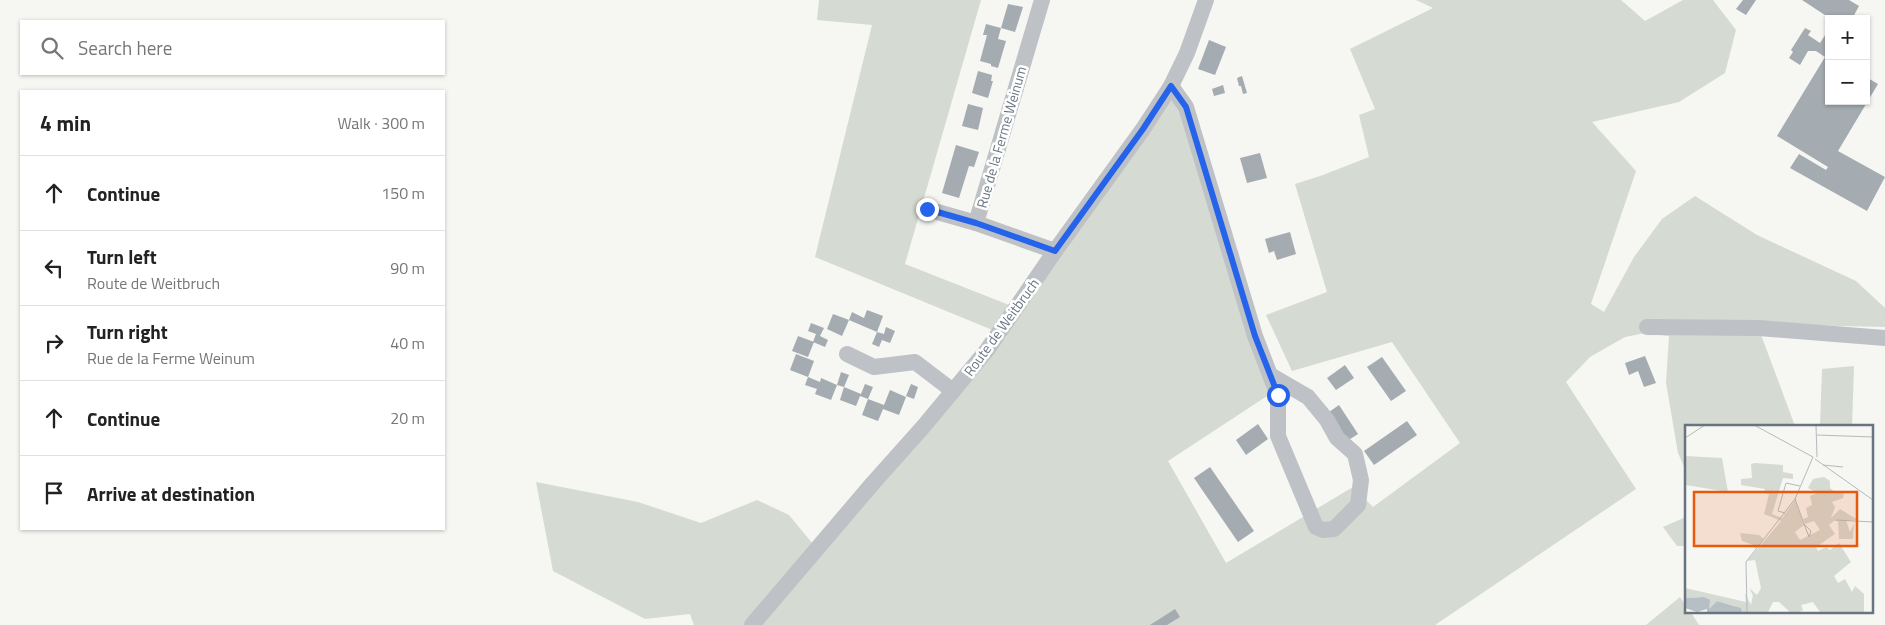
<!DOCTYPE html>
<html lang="en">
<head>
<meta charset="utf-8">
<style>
  body { margin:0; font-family:"Titillium Web",sans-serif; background:#f2f2f2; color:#222 }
  .controls { position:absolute; right:15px; top:15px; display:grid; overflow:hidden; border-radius:0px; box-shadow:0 1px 4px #0004 }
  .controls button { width:45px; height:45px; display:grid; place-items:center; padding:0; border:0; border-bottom:1px solid #e0e0e0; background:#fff; color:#222; font:25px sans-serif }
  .stop { position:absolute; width:15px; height:15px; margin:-11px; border:4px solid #2563eb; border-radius:50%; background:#fff }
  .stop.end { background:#2563eb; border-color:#fff; box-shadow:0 1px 5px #0008 }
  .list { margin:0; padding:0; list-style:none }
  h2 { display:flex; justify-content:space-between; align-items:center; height:65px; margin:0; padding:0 20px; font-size:21px }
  h2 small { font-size:16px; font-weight:400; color:#767676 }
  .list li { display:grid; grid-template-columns:32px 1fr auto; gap:15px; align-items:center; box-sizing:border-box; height:75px; padding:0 20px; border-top:1px solid #e0e0e0 }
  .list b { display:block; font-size:19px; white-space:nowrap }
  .list p { margin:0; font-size:16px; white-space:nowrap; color:#767676 }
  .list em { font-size:16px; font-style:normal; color:#767676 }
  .icon { flex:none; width:28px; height:28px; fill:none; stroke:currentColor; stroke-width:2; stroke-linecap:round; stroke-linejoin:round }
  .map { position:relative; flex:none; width:1885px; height:625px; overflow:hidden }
  .search { position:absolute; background:#fff; box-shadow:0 1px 4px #0004; left:20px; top:20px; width:425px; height:55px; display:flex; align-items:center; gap:12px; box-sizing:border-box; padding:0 18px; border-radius:0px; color:#767676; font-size:19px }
  .panel { position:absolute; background:#fff; box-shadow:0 1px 4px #0004; left:20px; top:90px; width:425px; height:440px; border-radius:0px }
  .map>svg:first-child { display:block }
  .green { fill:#d5dad3 }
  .building { fill:#a4abb1 }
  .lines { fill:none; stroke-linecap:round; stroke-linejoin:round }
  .minor { stroke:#bec1c5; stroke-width:16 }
  .route { stroke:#2563eb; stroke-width:6 }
  .labels { text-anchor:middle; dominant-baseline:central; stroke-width:5; stroke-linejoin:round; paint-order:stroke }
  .street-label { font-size:14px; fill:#687581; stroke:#fff }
  .inset-road { fill:none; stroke:#b4babe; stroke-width:1 }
  .view { fill:#e8590c; fill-opacity:0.15; stroke:#e8590c; stroke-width:2.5 }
  .inset-edge { fill:none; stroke:#687581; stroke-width:2.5 }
</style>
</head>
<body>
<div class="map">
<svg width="1885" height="625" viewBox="0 0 1885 625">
  <rect width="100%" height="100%" fill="#f6f6f3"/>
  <g class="green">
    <polygon points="819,0 981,0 905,264 1019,309 1171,98 1184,118 1273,392 1168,461 1226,563 1353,487 1373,507 1460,443 1392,342 1292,371 1266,315 1327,292 1295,184 1323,175 1369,157 1359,115 1375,109 1350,49 1433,8 1416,0 1621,0 1645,21 1683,0 1713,0 1736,30 1725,73 1679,102 1592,122 1636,171 1591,304 1604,312 1634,257 1662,219 1695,196 1757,235 1856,281 1885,308 1885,327 1757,324 1795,426 1686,426 1686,471 1678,453 1666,383 1669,336 1645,333 1625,337 1590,357 1566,382 1636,489 1435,625 758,625 1007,336 815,257 872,25 817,20"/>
    <polygon points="1854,366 1852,426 1820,426 1822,369"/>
    <polygon points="536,482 638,502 701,523 757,500 789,515 813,544 745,625 694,625 690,614 645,619 553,571"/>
    <polygon points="1686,517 1686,546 1677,546 1663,527"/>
    <polygon points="1680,597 1686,606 1686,611 1690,611 1699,625 1646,625"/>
  </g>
  <g class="building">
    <polygon points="1743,0 1756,0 1746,15 1736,9"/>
    <polygon points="1802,0 1849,0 1859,6 1852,19 1831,19"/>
    <polygon points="1008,4 1023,7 1015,32 1001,28"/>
    <polygon points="986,24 1001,28 998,39 1006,41 998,68 991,66 991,64 980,61 987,35 983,35"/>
    <polygon points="1805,28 1811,31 1808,35 1820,43 1829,29 1829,101 1866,101 1866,77 1878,84 1838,151 1885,177 1867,211 1790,168 1799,154 1826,170 1828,167 1777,136 1825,57 1816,51 1808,51 1800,65 1789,58 1793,52 1791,50"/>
    <polygon points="1209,40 1226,47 1215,75 1198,69"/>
    <polygon points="978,71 992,75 991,81 993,81 988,98 972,93"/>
    <polygon points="1242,76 1247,93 1243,94 1241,86 1239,86 1237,78"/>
    <polygon points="1223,85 1225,93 1214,96 1212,89"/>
    <polygon points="968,104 983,108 978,130 962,126"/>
    <polygon points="956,145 979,152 974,167 969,166 959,198 942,193"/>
    <polygon points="1260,153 1267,178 1247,183 1240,158"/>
    <polygon points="1290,232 1296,254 1277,260 1274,251 1269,253 1265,239"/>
    <polygon points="867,310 883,316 877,332 849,320 852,312 864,318"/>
    <polygon points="833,314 849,320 842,336 827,329"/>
    <polygon points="811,323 824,328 820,336 828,340 825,347 813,342 816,334 808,331"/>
    <polygon points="886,327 895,331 890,343 882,340 879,347 872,344 877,332 884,334"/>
    <polygon points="798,336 814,342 808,357 792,351"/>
    <polygon points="796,354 814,361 808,377 790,370"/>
    <polygon points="1645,356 1656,383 1644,387 1638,371 1629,375 1625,363"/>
    <polygon points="1382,357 1406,391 1391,401 1367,367"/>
    <polygon points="1345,365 1354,378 1336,390 1327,378"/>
    <polygon points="841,372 849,375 844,387 837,385"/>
    <polygon points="808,377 820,382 821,378 837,385 831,400 815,394 817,389 805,385"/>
    <polygon points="865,384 873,387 868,399 860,396 856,406 840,400 844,387 861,394"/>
    <polygon points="911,384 918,387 914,399 906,396"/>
    <polygon points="890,390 906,397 899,415 883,409 878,421 862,415 868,399 884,405"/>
    <polygon points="1339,405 1358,434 1347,441 1329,412"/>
    <polygon points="1407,421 1417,435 1374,465 1364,451"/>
    <polygon points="1258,424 1268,439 1246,455 1236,440"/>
    <polygon points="1210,467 1254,531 1238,542 1194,478"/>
    <polygon points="1175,609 1180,617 1167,625 1150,625"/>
  </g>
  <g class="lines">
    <g class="minor">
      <polyline points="1042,0 976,223 1055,251"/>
      <polyline points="1171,86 1186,107 1255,336 1270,375 1308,397 1327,420 1337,438 1355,454 1361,480 1358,505 1334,529 1323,530 1316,527 1278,436 1278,395 1270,375"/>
      <polyline points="927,209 976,223"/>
      <polyline points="1647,327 1759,328 1885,338"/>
      <polyline points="847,354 874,367 915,362 953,391"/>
      <polyline points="752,625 873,483 923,427 987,350 1055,251 1143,129 1171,86 1187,53 1206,0"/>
    </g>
  </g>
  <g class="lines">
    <polyline class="route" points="927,209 976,223 1055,251 1143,129 1171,86 1186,107 1255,336 1278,395"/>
  </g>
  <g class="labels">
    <g class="street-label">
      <text transform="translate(1001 137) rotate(-74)">Rue de la Ferme Weinum</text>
      <text transform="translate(1001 327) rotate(-54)">Route de Weitbruch</text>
    </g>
  </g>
  <g transform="translate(1685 425)">
    <rect width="188" height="188" fill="#f6f6f3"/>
    <path d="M0 31 37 33 43 67 1 60ZM70 38 98 40V47L108 49V54L98 53 87 89 97 93 110 75 119 100 110 107 115 115 135 105 129 96 120 99 118 94 123 92 121 83 127 80 125 71 132 68 123 63 128 54 139 52 145 56V63L151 68 156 66 159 69 158 73 147 77 150 82 146 93 155 84 173 95H161L165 107 169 98 168 114H154L153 96H149L144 100 150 109 131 122 133 126 141 122 145 125 154 118 166 137 149 151 153 158 160 154 167 167 170 161 179 169V187H135L128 177 116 180 118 185 114 187H105L94 177H88L83 187H57L50 181 32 176 25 183 32 187 23 184 19 172 0 173V163L61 177 60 168 66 180 68 170 64 163 72 170 76 163 70 135 62 136 96 96 79 89 84 69 79 68 80 64 56 60V54L67 53 66 39ZM55 108 74 110 79 114 70 124 68 120 57 116Z" fill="#d5dad3"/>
    <path d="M19 172 25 175 24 184 32 176 56 183 57 187H22V184L12 187 0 183V173Z" fill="#b6c0c4"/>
    <path class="inset-road" d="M69 0 128 32M131 0 132 32M132 10 188 12M0 13 20 0M130 34 188 75M138 40 158 42M110 74 119 99 126 106 124 112 119 99M100 88 93 86 101 58 115 61M151 95 188 97M62 187 61 137 110 74 128 32"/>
    <path class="view" d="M9 67H172V121H9Z"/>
    <rect width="188" height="188" class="inset-edge"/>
  </g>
</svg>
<div class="controls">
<button>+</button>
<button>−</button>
</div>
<div class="stop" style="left:1278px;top:395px"></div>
<div class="stop end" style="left:927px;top:209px"></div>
<div class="search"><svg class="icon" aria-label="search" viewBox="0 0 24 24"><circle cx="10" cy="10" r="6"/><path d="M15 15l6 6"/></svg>Search here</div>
<section class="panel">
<h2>4 min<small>Walk · 300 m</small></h2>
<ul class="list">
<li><svg class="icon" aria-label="ahead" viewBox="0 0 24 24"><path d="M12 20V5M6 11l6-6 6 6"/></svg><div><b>Continue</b></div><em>150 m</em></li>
<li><svg class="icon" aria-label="left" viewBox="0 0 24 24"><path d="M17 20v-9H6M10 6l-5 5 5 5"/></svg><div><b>Turn left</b><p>Route de Weitbruch</p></div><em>90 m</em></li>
<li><svg class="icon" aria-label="right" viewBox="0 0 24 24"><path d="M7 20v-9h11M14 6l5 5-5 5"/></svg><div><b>Turn right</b><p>Rue de la Ferme Weinum</p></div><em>40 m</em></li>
<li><svg class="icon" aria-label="ahead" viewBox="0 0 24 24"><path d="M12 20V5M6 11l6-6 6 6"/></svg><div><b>Continue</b></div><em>20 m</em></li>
<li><svg class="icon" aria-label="arrive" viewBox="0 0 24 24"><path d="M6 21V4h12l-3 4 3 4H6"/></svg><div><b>Arrive at destination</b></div></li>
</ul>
</section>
</div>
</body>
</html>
